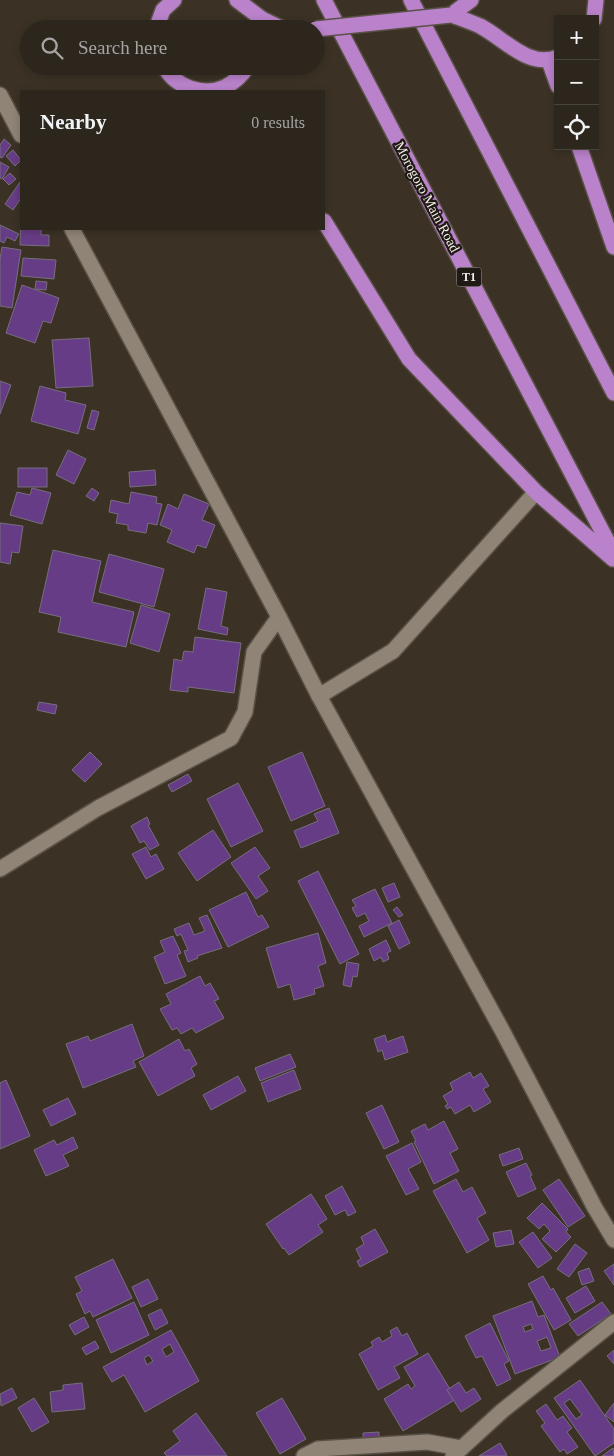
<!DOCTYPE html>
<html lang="en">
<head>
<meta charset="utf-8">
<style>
  body { margin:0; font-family:"Times New Roman",serif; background:#383229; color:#f1f3f6 }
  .controls { position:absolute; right:15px; top:15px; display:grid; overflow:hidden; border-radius:0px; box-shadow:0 2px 8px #0003 }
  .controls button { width:45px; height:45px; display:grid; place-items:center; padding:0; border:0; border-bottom:1px solid #48433b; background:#2c261c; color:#f1f3f6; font:25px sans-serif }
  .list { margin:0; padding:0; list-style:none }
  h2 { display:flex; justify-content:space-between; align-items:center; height:65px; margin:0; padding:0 20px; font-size:21px }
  h2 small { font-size:16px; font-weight:400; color:#a6a5a3 }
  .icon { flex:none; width:28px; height:28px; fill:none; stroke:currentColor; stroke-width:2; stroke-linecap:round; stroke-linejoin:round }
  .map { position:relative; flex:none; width:614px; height:1456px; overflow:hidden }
  .search { position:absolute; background:#2c261c; box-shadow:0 2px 8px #0003; left:20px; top:20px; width:305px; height:55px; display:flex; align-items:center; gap:12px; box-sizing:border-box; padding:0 18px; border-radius:28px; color:#a6a5a3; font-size:19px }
  .panel { position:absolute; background:#2c261c; box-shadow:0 2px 8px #0003; left:20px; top:90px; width:305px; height:140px; border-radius:0px }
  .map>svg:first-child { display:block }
  .building { fill:#673c86; stroke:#766e7d; fill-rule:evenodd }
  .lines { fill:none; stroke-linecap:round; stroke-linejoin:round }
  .minor-casing { stroke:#595046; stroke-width:18 }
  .trunk-casing { stroke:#595046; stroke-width:18 }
  .minor { stroke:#8f8476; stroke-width:15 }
  .trunk { stroke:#ba82ca; stroke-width:15 }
  .trunk-bridge-casing { stroke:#595046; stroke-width:18; stroke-linecap:butt }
  .trunk-bridge { stroke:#ba82ca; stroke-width:15 }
  .labels { text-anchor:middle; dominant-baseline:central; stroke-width:4.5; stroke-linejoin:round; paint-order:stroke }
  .shield { fill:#1f1a15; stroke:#b4aea7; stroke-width:1 }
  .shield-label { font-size:12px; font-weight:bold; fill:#f4eee6 }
  .street-label { font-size:14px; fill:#f4eee6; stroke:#1f1a15 }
</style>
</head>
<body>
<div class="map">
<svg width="614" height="1456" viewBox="0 0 614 1456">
  <rect width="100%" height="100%" fill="#3b3225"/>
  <g class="building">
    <polygon points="4,139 11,145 2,158 0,157 0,145"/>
    <polygon points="13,150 21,160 15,166 6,156"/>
    <polygon points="0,162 9,167 2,179 0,178"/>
    <polygon points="10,173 16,179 9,185 3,179"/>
    <polygon points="20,182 21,183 21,198 13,210 5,204"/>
    <polygon points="21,213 21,229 41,229 41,235 49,235 49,246 20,245"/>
    <polygon points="0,225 19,234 15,241 7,237 4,243 0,241"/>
    <polygon points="2,247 21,250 12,308 0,306 0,259"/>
    <polygon points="23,258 56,260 54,279 21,276"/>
    <polygon points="36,281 47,282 46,290 35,289"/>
    <polygon points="22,285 59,298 51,323 43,321 35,343 6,333"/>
    <polygon points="89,338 93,386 56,388 52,340"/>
    <polygon points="0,381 11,385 0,414"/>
    <polygon points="40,386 66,393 65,400 86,405 78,434 31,421"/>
    <polygon points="92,410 99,412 94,430 87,428"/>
    <polygon points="68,450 86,459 74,484 56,475"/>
    <rect x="18" y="468" width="29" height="19"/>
    <polygon points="155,470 156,485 130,487 129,472"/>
    <polygon points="32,488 51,493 42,524 10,515 17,492 30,495"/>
    <polygon points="92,488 99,493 94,501 86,496"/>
    <polygon points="131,492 157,497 156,503 162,504 157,525 148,523 146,533 128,530 128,525 116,523 118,514 109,512 111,500 129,504"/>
    <polygon points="184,494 209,504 202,520 215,525 206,548 197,545 194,553 167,542 172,530 160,525 168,504 178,509"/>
    <polygon points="0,523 23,526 19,553 12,552 10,564 0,562"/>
    <polygon points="53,550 101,561 92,602 134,612 126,647 58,632 61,617 39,612"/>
    <polygon points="109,554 164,569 154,607 99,592"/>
    <polygon points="206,588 227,592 221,626 228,628 227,635 198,629"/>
    <polygon points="141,605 170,614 159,652 130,643"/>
    <polygon points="195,637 241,643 234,693 188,687 188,692 170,690 174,659 182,661 184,651 193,652"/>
    <polygon points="39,702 57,705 55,714 37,710"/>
    <polygon points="90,752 102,764 85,782 72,770"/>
    <polygon points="302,752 325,806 291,821 268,767"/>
    <polygon points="188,774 192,781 172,792 168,785"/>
    <polygon points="238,783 263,831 231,847 207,799"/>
    <polygon points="329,808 339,833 301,848 294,831 318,821 314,814"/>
    <polygon points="147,817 150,824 148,825 159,845 150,850 144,841 140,843 131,826"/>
    <polygon points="213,830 231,857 197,881 178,853"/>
    <polygon points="146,847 151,857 156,854 164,869 146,879 132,854"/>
    <polygon points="255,847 270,868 258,876 268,891 256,899 231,863"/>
    <polygon points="318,871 359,954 340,964 298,881"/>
    <polygon points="394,883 400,897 388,902 382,888"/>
    <polygon points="375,889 392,923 364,937 359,926 369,921 365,913 357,917 352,908 356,906 352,900"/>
    <polygon points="246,892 258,917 262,915 269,927 228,947 209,910"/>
    <polygon points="397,907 403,915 399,917 393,910"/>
    <polygon points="207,915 222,948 197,956 198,958 188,962 184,951 188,950 181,934 177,936 174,929 189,923 194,935 205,931 199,918"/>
    <polygon points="399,920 410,943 399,949 388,926"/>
    <polygon points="318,933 326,963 318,966 324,986 314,989 315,994 294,1000 290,984 278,988 266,948"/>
    <polygon points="173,936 181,953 177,955 186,976 165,984 154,957 165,952 160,941"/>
    <polygon points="386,940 391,951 387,953 389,959 383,962 381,957 374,961 369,949"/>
    <polygon points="347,962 359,964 357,977 353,976 351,987 343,985"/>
    <polygon points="200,976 205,986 210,983 219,999 214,1001 224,1018 196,1033 192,1028 181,1034 177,1028 172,1030 160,1009 171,1004 166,994"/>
    <polygon points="132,1024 144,1056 133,1061 136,1067 83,1088 66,1044 88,1036 90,1041"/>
    <polygon points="385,1035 387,1042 403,1036 408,1052 385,1060 382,1050 378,1052 374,1039"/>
    <polygon points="179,1039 185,1051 189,1049 197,1064 191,1068 195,1076 158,1096 139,1062"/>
    <polygon points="290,1054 296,1067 260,1081 255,1068"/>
    <polygon points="294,1070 301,1089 268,1102 261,1083"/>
    <polygon points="470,1072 473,1078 481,1073 489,1086 483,1089 491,1102 474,1112 470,1105 455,1114 451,1107 447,1109 445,1106 448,1104 443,1096 453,1090 450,1083"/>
    <polygon points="238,1076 246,1091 211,1110 203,1095"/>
    <polygon points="6,1080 30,1136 0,1149 0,1083"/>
    <polygon points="68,1098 76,1114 51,1126 43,1110"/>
    <polygon points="382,1105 399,1142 384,1149 366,1113"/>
    <polygon points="444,1121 458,1149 450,1153 459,1171 434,1184 414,1142 416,1141 411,1131 425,1124 428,1130"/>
    <polygon points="73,1137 78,1148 63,1155 69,1166 46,1176 34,1150 54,1140 57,1145"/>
    <polygon points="412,1143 421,1162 408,1169 419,1189 406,1195 386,1156"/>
    <polygon points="519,1148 523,1159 503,1166 499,1155"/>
    <polygon points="526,1163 532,1175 530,1176 536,1189 518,1197 506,1172"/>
    <polygon points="456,1179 463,1192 472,1187 486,1213 477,1218 489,1240 467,1253 433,1191"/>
    <polygon points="559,1179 585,1216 568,1227 543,1190"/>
    <polygon points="342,1186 356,1212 348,1216 345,1210 335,1215 325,1196"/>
    <polygon points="311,1194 327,1219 318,1225 323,1232 289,1255 284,1248 283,1249 266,1224"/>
    <polygon points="542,1203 568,1229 566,1232 571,1237 556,1252 542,1239 550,1231 544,1224 539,1229 527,1218"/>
    <polygon points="375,1229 388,1252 360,1267 357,1261 361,1259 356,1249 364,1244 361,1237"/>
    <polygon points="511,1230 514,1244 496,1247 493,1233"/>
    <polygon points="533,1232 552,1258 538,1268 519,1242"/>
    <polygon points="575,1244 587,1253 569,1277 557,1269"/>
    <polygon points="113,1259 132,1298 93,1317 90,1311 85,1314 76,1294 82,1291 75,1277"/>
    <polygon points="614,1264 614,1285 604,1271"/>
    <polygon points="589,1268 594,1281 582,1285 578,1272"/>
    <polygon points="543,1276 551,1290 553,1288 571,1320 554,1330 528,1284"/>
    <polygon points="148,1279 158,1299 141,1307 132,1287"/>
    <polygon points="586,1286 595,1301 575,1313 566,1298"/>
    <path d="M532 1301 538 1317 544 1315 560 1357 515 1374 493 1316ZM531 1324 533 1329 525 1332 523 1327ZM547 1337 551 1348 541 1351 537 1341Z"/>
    <polygon points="134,1302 149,1335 111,1353 96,1320"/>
    <polygon points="602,1302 611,1314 578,1336 569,1324"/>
    <polygon points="161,1309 168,1323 155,1330 148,1315"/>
    <polygon points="84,1317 89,1327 75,1335 69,1325"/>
    <polygon points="490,1323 509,1361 504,1364 511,1379 497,1386 482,1356 476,1358 465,1336"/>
    <polygon points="397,1327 402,1336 407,1333 418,1354 394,1367 400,1378 378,1390 359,1354 373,1346 371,1342 379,1337 382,1342 392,1336 390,1331"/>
    <path d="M171 1330 199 1381 145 1412 124 1375 112 1382 103 1367ZM170 1344 174 1352 166 1357 162 1349ZM149 1355 153 1361 147 1365 144 1358Z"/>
    <polygon points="95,1341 99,1348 86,1355 82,1348"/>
    <polygon points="614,1350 614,1364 607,1356"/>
    <polygon points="428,1353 456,1399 403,1431 384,1399 408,1384 411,1389 415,1386 404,1367"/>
    <path d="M580 1380 614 1429V1443L595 1456 554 1398ZM570 1399 582 1415 576 1419 564 1403Z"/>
    <polygon points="459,1382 466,1393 474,1388 481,1399 461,1412 447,1390"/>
    <polygon points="82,1383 85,1409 52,1412 50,1392 63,1390 63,1385"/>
    <polygon points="12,1388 17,1398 1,1406 0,1394"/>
    <polygon points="34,1398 49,1422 32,1432 18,1408"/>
    <polygon points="282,1398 306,1439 280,1454 256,1413"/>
    <polygon points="614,1403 614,1422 605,1415"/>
    <polygon points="546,1404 557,1420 563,1416 572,1428 567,1432 578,1447 567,1454 564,1449 560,1452 541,1426 545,1423 536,1411"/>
    <polygon points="196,1413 227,1456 167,1456 164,1453 180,1441 173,1431"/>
    <polygon points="379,1432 379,1442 363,1443 363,1433"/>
    <polygon points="500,1443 507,1455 505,1456 479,1456"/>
    <polygon points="613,1448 614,1456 602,1456"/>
  </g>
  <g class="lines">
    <defs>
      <g id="minor">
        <polyline points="0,95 21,135"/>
        <polyline points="72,229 279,617 319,696 503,1032 595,1208 614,1240"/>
        <polyline points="319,696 393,651 536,492"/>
        <polyline points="0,869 98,808 231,738 245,712 254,652 279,617"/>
        <polyline points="304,1456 318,1449 427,1442 461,1448"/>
        <polyline points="453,1456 502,1411 614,1322"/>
      </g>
      <g id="trunk">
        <polyline points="237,0 262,19 283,29"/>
        <polyline points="324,0 614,554"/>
        <polyline points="411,0 614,393"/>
        <path d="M451 15C460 18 471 22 480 26 505 39 528 69 558 57"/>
        <polyline points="451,15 471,0"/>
        <polyline points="594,19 596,0"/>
        <polyline points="156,29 163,10 174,0"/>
        <polyline points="549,61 558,86"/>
        <path d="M164 66C175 87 203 97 225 87 235 82 242 75 248 66"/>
        <polyline points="579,146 614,247"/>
        <polyline points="324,221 409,359 536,492 613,559"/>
      </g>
    </defs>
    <use href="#minor" class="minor-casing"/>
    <use href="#trunk" class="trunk-casing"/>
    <use href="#minor" class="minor"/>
    <use href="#trunk" class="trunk"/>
    <defs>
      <polyline id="trunk-bridge" points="316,29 451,15"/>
    </defs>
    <use href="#trunk-bridge" class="trunk-bridge-casing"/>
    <use href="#trunk-bridge" class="trunk-bridge"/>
  </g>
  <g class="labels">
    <rect class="shield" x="456.5" y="267.5" width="25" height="19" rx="4"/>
    <g class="shield-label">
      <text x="469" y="277">T1</text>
    </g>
    <g class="street-label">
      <text transform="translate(427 197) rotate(62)">Morogoro Main Road</text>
    </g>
  </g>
</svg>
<div class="controls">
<button>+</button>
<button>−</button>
<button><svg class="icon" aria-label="locate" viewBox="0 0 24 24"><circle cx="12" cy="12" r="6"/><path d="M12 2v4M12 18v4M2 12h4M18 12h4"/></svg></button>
</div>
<div class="search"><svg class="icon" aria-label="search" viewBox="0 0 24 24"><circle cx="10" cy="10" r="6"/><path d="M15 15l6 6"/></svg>Search here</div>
<section class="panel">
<h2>Nearby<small>0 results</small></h2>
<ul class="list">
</ul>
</section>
</div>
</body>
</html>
